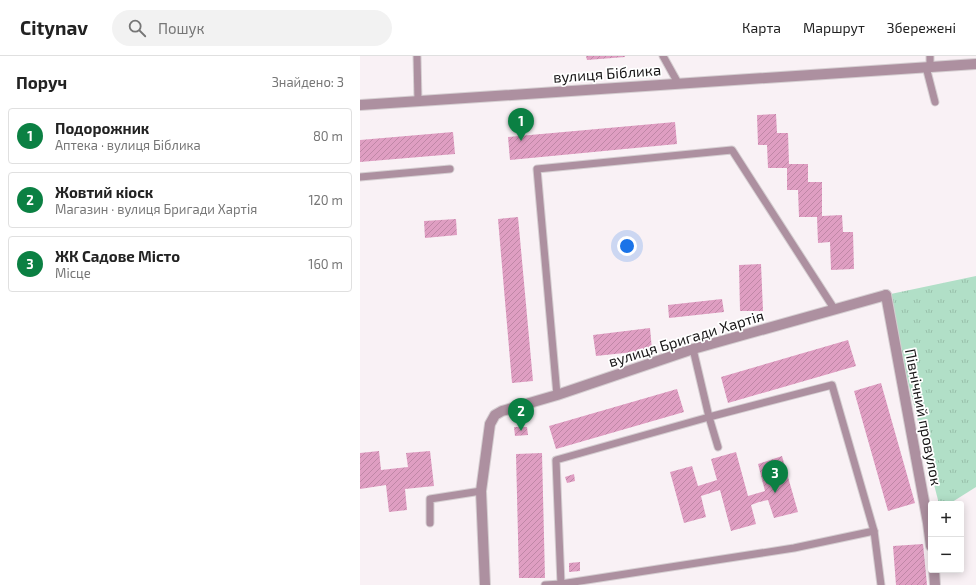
<!DOCTYPE html>
<html lang="uk">
<head>
<meta charset="utf-8">
<style>
  body { margin:0; font-family:"Exo 2",sans-serif; background:#f2f2f2; color:#222 }
  .controls { position:absolute; right:12px; bottom:12px; display:grid; overflow:hidden; border-radius:4px; box-shadow:0 2px 10px #0003 }
  .controls button { width:36px; height:36px; display:grid; place-items:center; padding:0; border:0; border-bottom:1px solid #e0e0e0; background:#fff; color:#222; font:20px sans-serif }
  .you { position:absolute; left:267px; top:190px; width:14px; height:14px; margin:-10px; border:3px solid #fff; border-radius:50%; background:#1a73e8; box-shadow:0 0 0 6px #1a73e833 }
  .badge { display:grid; place-items:center; width:26px; height:26px; border-radius:50%; background:#0b8043; color:#fff; font-size:13px; font-weight:700 }
  .pin { position:absolute; translate:-50% -33px; filter:drop-shadow(0 1px 2px #0008) }
  .pin::after { content:''; position:absolute; top:21px; width:14px; height:12px; background:inherit; clip-path:polygon(0 0,100% 0,50% 100%) }
  .list { margin:0; padding:0; list-style:none }
  h2 { display:flex; justify-content:space-between; align-items:center; height:52px; margin:0; padding:0 16px; font-size:17px }
  h2 small { font-size:13px; font-weight:400; color:#767676 }
  .list li { display:grid; grid-template-columns:26px 1fr auto; gap:12px; align-items:center; box-sizing:border-box; height:56px; margin:0 8px 8px; padding:0 8px; border:1px solid #e0e0e0; border-radius:4px }
  .list b { display:block; font-size:15px; white-space:nowrap }
  .list p { margin:0; font-size:13px; white-space:nowrap; color:#767676 }
  .list em { font-size:13px; font-style:normal; color:#767676 }
  .icon { flex:none; width:22px; height:22px; fill:none; stroke:currentColor; stroke-width:2; stroke-linecap:round; stroke-linejoin:round }
  .map { position:relative; flex:none; width:616px; height:529px; overflow:hidden }
  header { display:flex; align-items:center; gap:24px; box-sizing:border-box; height:56px; padding:0 20px; background:#fff; border-bottom:1px solid #e0e0e0 }
  header strong { font-size:19px }
  nav { display:flex; gap:22px; margin-inline-start:auto; font-size:14px }
  .search { width:280px; height:36px; background:#f2f2f2; display:flex; align-items:center; gap:10px; box-sizing:border-box; padding:0 14px; border-radius:22px; color:#767676; font-size:15px }
  main { display:flex }
  aside { flex:1; background:#fff }
  .map>svg:first-child { display:block }
  .grass { fill:url(#grass-tufts) }
  .building { fill:url(#building-hatch) }
  .lines { fill:none; stroke-linecap:round; stroke-linejoin:round }
  .service-casing { stroke:#d5ced1; stroke-width:9 }
  .pedestrian-casing { stroke:#d5ced1; stroke-width:12 }
  .minor-casing { stroke:#d5ced1; stroke-width:12 }
  .tertiary-casing { stroke:#d5ced1; stroke-width:12 }
  .service { stroke:#ad90a0; stroke-width:7 }
  .pedestrian { stroke:#ad90a0; stroke-width:10 }
  .minor { stroke:#ad90a0; stroke-width:10 }
  .tertiary { stroke:#ad90a0; stroke-width:10 }
  .labels { text-anchor:middle; dominant-baseline:central; stroke-width:3.5; stroke-linejoin:round; paint-order:stroke }
  .street-label { font-size:15px; fill:#181617; stroke:#fff }
</style>
</head>
<body>
<header>
<strong>Citynav</strong>
<div class="search"><svg class="icon" aria-label="search" viewBox="0 0 24 24"><circle cx="10" cy="10" r="6"/><path d="M15 15l6 6"/></svg>Пошук</div>
<nav><a>Карта</a><a>Маршрут</a><a>Збережені</a></nav>
</header>
<main>
<aside>
<h2>Поруч<small>Знайдено: 3</small></h2>
<ul class="list">
<li><span class="badge">1</span><div><b>Подорожник</b><p>Аптека · вулиця Біблика</p></div><em>80 m</em></li>
<li><span class="badge">2</span><div><b>Жовтий кіоск</b><p>Магазин · вулиця Бригади Хартія</p></div><em>120 m</em></li>
<li><span class="badge">3</span><div><b>ЖК Садове Місто</b><p>Місце</p></div><em>160 m</em></li>
</ul>
</aside>
<div class="map">
<svg width="616" height="529" viewBox="0 0 616 529">
  <defs>
    <pattern id="grass-tufts" width="24" height="20" patternUnits="userSpaceOnUse"><rect width="24" height="20" fill="#b1dfc7"/><path d="M3 7l-1-3M5 7V3M7 7l1-3M15 17l-1-3M17 17v-4M19 17l1-3" fill="none" stroke="#98bfaa"/></pattern>
    <pattern id="building-hatch" width="6" height="6" patternUnits="userSpaceOnUse"><rect width="6" height="6" fill="#df9ec2"/><path d="M-1 1l2-2M0 6l6-6M5 7l2-2" fill="none" stroke="#bf87a6"/></pattern>
  </defs>
  <rect width="100%" height="100%" fill="#f9f1f5"/>
  <polygon class="grass" points="616,220 616,431 589,448 579,448 526,239"/>
  <g class="building">
    <polygon points="226,0 265,0 265,1 227,4"/>
    <polygon points="416,58 417,77 428,77 429,108 448,108 448,126 462,126 462,160 482,159 483,176 493,176 494,213 471,214 470,186 458,187 457,161 439,161 438,134 427,134 427,112 408,112 407,89 398,89 397,59"/>
    <polygon points="315,66 317,88 150,104 148,81"/>
    <polygon points="93,76 95,98 0,106 0,84"/>
    <polygon points="158,161 173,325 152,327 138,163"/>
    <polygon points="96,163 97,179 65,182 64,165"/>
    <polygon points="401,208 403,255 380,255 379,209"/>
    <polygon points="362,243 364,256 309,262 308,249"/>
    <polygon points="290,272 292,294 236,300 233,279"/>
    <polygon points="488,284 496,310 368,347 361,321"/>
    <polygon points="521,327 555,447 528,455 494,335"/>
    <polygon points="317,333 324,356 196,393 189,370"/>
    <polygon points="154,371 167,371 168,379 155,380"/>
    <polygon points="19,395 21,414 48,411 46,397 70,395 74,430 45,433 47,454 29,456 26,429 0,433 0,397"/>
    <polygon points="376,396 388,440 405,435 398,408 422,400 438,456 414,462 408,444 399,446 391,449 396,468 371,475 360,434 341,440 346,461 324,467 310,416 332,410 338,430 357,424 351,403"/>
    <polygon points="182,397 185,522 159,522 156,398"/>
    <polygon points="214,418 215,425 207,427 205,421"/>
    <polygon points="563,488 567,529 536,529 533,490"/>
    <polygon points="220,506 220,515 209,516 209,507"/>
  </g>
  <g class="lines">
    <defs>
      <g id="service">
        <polyline points="57,0 58,44"/>
        <polyline points="303,0 318,27"/>
        <polyline points="570,0 570,11"/>
        <polyline points="566,11 575,46"/>
        <polyline points="0,121 90,113"/>
        <polyline points="197,339 177,113 372,94 475,254"/>
        <polyline points="358,391 349,361 472,329 514,475 521,529"/>
        <polyline points="70,467 70,443 121,435"/>
        <polyline points="201,528 196,404 349,361 333,293"/>
        <polyline points="185,529 201,528 434,492 514,475"/>
      </g>
      <g id="pedestrian">
        <polyline points="526,239 568,467 571,490"/>
        <polyline points="574,514 575,529"/>
      </g>
      <polyline id="minor" points="125,529 121,435 130,368 135,359 142,355 197,339 333,293 526,239"/>
      <polyline id="tertiary" points="0,49 616,8"/>
    </defs>
    <use href="#service" class="service-casing"/>
    <use href="#pedestrian" class="pedestrian-casing"/>
    <use href="#minor" class="minor-casing"/>
    <use href="#tertiary" class="tertiary-casing"/>
    <use href="#service" class="service"/>
    <use href="#pedestrian" class="pedestrian"/>
    <use href="#minor" class="minor"/>
    <use href="#tertiary" class="tertiary"/>
  </g>
  <g class="labels">
    <g class="street-label">
      <text transform="translate(247 17) rotate(-4)">вулиця Біблика</text>
      <text transform="translate(326 282) rotate(-17)">вулиця Бригади Хартія</text>
      <text transform="translate(564 361) rotate(79)">Північний провулок</text>
    </g>
  </g>
</svg>
<div class="controls">
<button>+</button>
<button>−</button>
</div>
<div class="you"></div>
<div class="pin badge" style="left:161px;top:85px">1</div>
<div class="pin badge" style="left:161px;top:375px">2</div>
<div class="pin badge" style="left:415px;top:437px">3</div>
</div>
</main>
</body>
</html>
